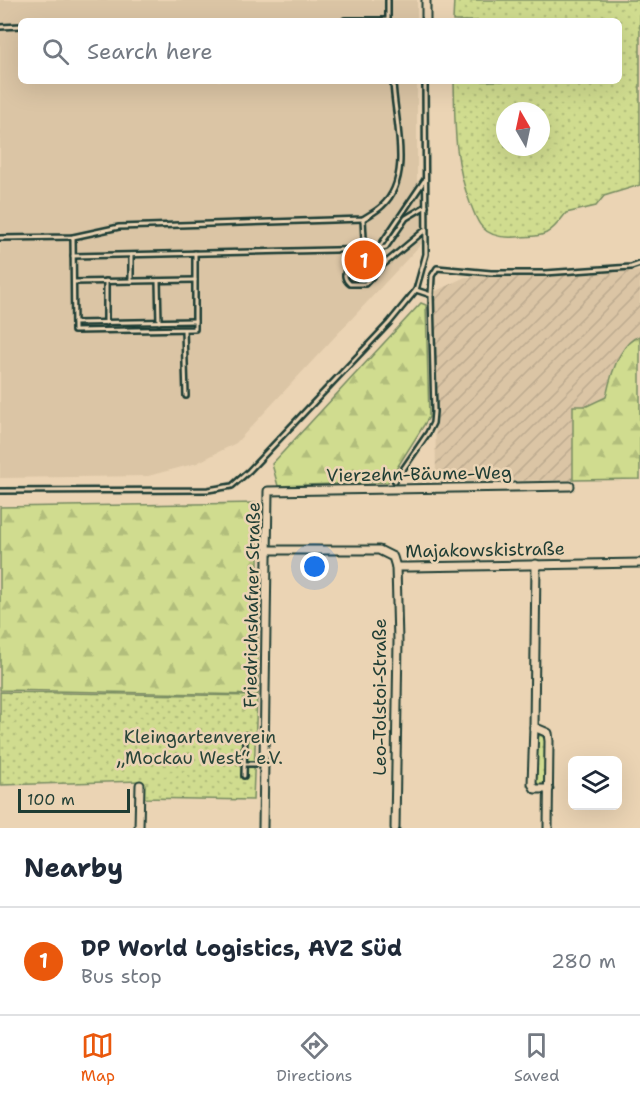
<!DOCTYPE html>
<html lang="en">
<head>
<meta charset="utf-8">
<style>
  body { margin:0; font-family:"Shantell Sans",sans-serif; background:#f6f6f7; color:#1f2937 }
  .controls { position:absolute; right:18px; bottom:18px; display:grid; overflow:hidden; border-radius:9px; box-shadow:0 6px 24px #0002 }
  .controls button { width:54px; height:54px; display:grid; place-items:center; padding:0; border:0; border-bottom:2px solid #e0e1e3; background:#fff; color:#1f2937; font:30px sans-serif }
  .compass { position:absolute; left:496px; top:102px; width:54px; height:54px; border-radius:50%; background:#fff; box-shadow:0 6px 24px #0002; rotate:351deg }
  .scale { position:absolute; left:18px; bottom:15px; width:112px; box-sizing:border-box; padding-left:6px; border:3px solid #1f3d34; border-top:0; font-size:16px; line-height:21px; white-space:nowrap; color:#1f3d34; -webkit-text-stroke:4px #ebd4b4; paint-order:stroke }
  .you { position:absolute; left:315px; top:567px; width:21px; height:21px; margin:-15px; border:4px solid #fff; border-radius:50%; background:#1a73e8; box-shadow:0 0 0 9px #1a73e833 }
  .badge { display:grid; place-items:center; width:39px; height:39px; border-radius:50%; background:#ea580c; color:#fff; font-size:20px; font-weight:700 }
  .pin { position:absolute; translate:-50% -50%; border:3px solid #fff; box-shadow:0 2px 6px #0006 }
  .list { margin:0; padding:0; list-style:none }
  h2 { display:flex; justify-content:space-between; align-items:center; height:78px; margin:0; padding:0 24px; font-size:26px }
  h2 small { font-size:20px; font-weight:400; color:#747a83 }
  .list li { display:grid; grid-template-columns:39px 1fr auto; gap:18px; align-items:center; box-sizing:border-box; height:108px; padding:0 24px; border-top:2px solid #e0e1e3 }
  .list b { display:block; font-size:22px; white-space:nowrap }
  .list p { margin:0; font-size:20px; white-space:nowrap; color:#747a83 }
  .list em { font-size:20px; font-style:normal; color:#747a83 }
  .icon { flex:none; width:33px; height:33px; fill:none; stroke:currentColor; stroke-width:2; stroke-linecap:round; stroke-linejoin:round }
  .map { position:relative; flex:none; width:640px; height:828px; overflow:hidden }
  .search { position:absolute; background:#fff; box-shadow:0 6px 24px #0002; left:18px; right:18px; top:18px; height:66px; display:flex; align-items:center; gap:15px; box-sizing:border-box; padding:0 21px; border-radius:9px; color:#747a83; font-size:22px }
  .sheet { height:186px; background:#fff }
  nav { display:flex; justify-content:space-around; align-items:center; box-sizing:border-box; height:84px; border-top:2px solid #e0e1e3; background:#fff; font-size:16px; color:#747a83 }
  nav a { display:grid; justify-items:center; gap:3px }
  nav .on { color:#ea580c }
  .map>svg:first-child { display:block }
  .built { fill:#dbc5a5 }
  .industrial { fill:url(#industrial-furrows) }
  .grass { fill:url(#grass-dots); stroke:#788c62; stroke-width:1.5; fill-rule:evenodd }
  .forest { fill:url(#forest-firs); stroke:#788c62; stroke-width:1.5 }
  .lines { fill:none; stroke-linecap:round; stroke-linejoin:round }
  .service-casing { stroke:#1f3d34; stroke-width:8 }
  .minor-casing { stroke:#1f3d34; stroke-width:11 }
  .service { stroke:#ebd4b4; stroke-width:3 }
  .minor { stroke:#ebd4b4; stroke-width:7 }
  .labels { text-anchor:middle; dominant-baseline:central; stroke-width:5; stroke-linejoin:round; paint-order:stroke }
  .street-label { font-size:18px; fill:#1f3d34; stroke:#ebd4b4 }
  .park-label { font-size:18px; fill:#284539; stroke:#ebd4b4 }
</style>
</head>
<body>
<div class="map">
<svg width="640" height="828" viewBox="0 0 640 828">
  <defs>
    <pattern id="industrial-furrows" width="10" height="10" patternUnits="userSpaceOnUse" patternTransform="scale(1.5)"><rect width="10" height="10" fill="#dbc5a5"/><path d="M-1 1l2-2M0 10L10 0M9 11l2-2" fill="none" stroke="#bcaa8f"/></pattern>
    <pattern id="grass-dots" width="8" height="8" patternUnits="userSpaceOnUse" patternTransform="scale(1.5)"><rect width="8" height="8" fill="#d0dc8f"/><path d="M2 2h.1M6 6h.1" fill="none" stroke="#b2be7c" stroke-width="1.8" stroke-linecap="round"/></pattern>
    <pattern id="forest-firs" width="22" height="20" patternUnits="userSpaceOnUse" patternTransform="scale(1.5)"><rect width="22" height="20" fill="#d0dc8f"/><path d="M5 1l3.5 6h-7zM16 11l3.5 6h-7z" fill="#b2be7c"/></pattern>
  </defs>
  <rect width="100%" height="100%" fill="#ebd4b4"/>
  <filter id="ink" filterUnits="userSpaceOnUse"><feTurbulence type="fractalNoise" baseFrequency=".0167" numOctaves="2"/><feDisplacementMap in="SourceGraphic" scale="12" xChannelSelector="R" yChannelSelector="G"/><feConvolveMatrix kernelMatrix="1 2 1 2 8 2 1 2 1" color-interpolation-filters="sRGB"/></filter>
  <g filter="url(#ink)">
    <polygon class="built" points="0,0 417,0 417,21 21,21 21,81 417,81 417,180 421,188 423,242 236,443 197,463 148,476 0,478"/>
    <polygon class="industrial" points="640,271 640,364 610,377 605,398 587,406 573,407 574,480 436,482 434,292 465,277"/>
    <g class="grass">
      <path d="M454 0H640V185L604 196 596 206 566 213C548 237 545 236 516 237 504 238 491 237 482 227 476 221 474 211 470 203 454 161 455 125 454 81H619V21H453ZM505 111H541V147H505Z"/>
      <polygon points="0,692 257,696 253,800 142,798 141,781 0,785"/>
      <polygon points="541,735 546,740 545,783 543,786 539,786 535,781 537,737"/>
    </g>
    <g class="forest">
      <polygon points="421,303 426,305 429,417 388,482 278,486 272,464"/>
      <path d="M640 336V479L573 480V406H587L606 397C610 378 619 342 640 336Z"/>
      <polygon points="258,503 258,695 0,690 0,507"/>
    </g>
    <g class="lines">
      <defs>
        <g id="service">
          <polyline points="388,0 388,19"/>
          <polyline points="345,20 388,20"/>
          <polyline points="318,21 325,21"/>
          <polyline points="0,27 21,26"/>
          <polyline points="363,219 364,239 378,249"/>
          <polyline points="73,237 74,331 195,329 195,253"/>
          <path d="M0 238 73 237 119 227 363 219C369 215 377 211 382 206 414 177 394 119 393 81"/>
          <polyline points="378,249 424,181"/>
          <polyline points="131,255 131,281"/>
          <polyline points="73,256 378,249 386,247 406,218 426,206"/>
          <path d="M383 265 365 284H350C344 279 343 273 349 267L383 265 425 230"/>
          <polyline points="106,281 106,323"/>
          <polyline points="158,281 159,322"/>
          <polyline points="74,282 195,280"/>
          <polyline points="431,295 432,276 437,268 491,273 545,273 631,267 640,264"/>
          <polyline points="74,323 195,321"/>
          <polyline points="184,330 186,396"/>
          <polyline points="395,481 428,433 433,423 434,412 431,295 416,290"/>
          <polyline points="0,491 208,490 232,486 249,471 389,323 416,290 426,254 425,81"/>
          <polyline points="245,764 262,764"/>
          <polyline points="244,776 245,735"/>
        </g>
        <g id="minor">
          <polyline points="426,0 426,21"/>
          <polyline points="268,550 379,550 393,557 396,567 410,567 640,563"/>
          <polyline points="536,564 534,727 548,733 549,741 548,828"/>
          <polyline points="534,727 532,784 535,789 549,789"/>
          <polyline points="139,828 140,785"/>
          <polyline points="263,828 268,491 570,486"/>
          <polyline points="395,828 398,641 396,567"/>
        </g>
      </defs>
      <use href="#service" class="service-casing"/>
      <use href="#minor" class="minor-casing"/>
      <use href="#service" class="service"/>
      <use href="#minor" class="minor"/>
    </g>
  </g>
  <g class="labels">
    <g class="street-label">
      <text transform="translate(419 474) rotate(-1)">Vierzehn-Bäume-Weg</text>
      <text transform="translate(485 550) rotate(-1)">Majakowskistraße</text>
      <text transform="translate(252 605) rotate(-89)">Friedrichshafner Straße</text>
      <text transform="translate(380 697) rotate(-90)">Leo-Tolstoi-Straße</text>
    </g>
    <g class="park-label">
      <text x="200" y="737">Kleingartenverein<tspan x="200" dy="21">„Mockau West“ e.V.</tspan></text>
    </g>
  </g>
</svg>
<div class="controls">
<button><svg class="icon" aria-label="layers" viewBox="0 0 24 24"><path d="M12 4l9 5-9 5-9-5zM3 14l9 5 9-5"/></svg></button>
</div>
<svg class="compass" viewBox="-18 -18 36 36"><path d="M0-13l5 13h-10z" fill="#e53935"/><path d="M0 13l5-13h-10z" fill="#747a83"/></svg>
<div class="scale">100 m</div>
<div class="you"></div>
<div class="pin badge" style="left:364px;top:260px">1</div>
<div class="search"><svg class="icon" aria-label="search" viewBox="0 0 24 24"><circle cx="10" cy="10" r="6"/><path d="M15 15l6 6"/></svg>Search here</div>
</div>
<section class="sheet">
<h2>Nearby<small></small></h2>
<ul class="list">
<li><span class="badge">1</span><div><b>DP World Logistics, AVZ Süd</b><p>Bus stop</p></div><em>280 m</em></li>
</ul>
</section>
<nav>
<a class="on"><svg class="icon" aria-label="map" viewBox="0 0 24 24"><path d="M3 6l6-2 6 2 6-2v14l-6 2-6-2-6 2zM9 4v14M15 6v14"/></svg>Map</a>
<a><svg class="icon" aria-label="directions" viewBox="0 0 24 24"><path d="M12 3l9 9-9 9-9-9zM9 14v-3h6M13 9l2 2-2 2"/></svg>Directions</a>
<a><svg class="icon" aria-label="saved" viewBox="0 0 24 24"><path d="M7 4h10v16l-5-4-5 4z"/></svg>Saved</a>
</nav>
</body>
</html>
